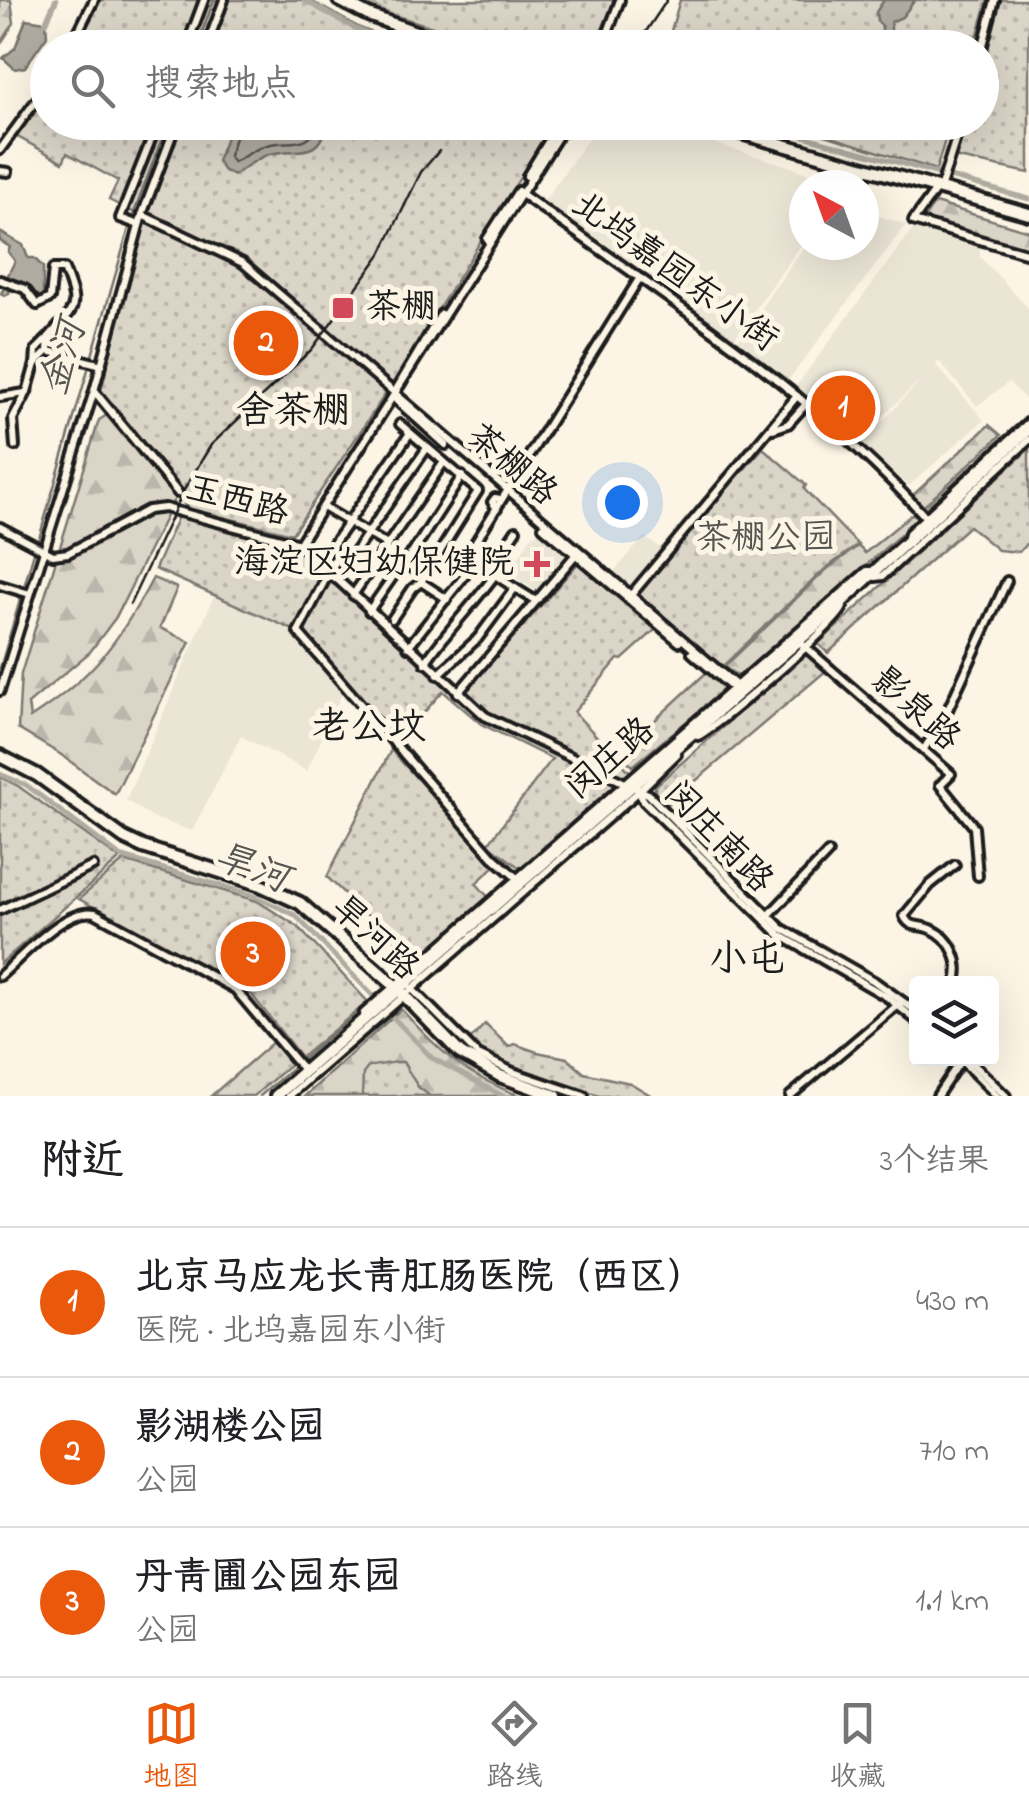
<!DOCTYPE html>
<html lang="zh">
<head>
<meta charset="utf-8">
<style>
  body { margin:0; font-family:"Indie Flower","LXGW WenKai TC",sans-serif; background:#f6f6f6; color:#202124 }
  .controls { position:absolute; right:30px; bottom:30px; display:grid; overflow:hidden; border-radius:10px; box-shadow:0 10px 40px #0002 }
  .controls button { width:90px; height:90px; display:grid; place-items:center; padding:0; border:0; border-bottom:2px solid #e0e0e0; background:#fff; color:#202124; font:50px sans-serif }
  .compass { position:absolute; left:789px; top:170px; width:90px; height:90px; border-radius:50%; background:#fff; box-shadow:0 10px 40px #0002; rotate:319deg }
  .you { position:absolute; left:622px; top:502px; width:35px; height:35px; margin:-25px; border:8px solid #fff; border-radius:50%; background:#1a73e8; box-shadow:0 0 0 15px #1a73e833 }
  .badge { display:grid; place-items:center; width:65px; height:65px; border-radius:50%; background:#ea580c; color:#fff; font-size:32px; font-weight:700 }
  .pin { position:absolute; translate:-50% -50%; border:5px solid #fff; box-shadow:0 2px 10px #0006 }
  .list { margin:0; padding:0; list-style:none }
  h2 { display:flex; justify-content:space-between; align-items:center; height:130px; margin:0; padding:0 40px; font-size:42px }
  h2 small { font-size:32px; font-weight:400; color:#757577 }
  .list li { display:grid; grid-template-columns:65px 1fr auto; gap:30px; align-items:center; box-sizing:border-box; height:150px; padding:0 40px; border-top:2px solid #e0e0e0 }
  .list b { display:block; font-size:38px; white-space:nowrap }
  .list p { margin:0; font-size:32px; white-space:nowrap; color:#757577 }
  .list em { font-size:32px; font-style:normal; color:#757577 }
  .icon { flex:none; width:55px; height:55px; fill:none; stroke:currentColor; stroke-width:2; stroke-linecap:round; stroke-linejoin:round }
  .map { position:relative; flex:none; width:1029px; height:1096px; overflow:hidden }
  .search { position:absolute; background:#fff; box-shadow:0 10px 40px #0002; left:30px; right:30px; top:30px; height:110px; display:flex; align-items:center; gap:25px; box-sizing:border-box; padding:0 35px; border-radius:55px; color:#757577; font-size:38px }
  .sheet { height:580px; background:#fff }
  nav { display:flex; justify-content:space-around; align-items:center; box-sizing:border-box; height:140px; border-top:2px solid #e0e0e0; background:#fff; font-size:28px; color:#757577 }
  nav a { display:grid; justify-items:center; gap:5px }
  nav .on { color:#ea580c }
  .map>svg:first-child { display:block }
  .built { fill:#ebe5d6 }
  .green { fill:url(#green-dots); stroke:#7c7872; stroke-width:2.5 }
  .forest { fill:url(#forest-firs); stroke:#7c7872; stroke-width:2.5 }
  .water { fill:#b0aba1; stroke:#75726c; stroke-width:2.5 }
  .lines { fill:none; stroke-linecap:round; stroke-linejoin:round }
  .shore { stroke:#575551; stroke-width:2.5 }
  .stream { stroke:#75726c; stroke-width:2.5 }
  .canal { stroke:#b0aba1; stroke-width:5 }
  .river { stroke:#b0aba1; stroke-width:6 }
  .minor-casing { stroke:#1c1c1c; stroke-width:14 }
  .major-casing { stroke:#1c1c1c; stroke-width:18 }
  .minor { stroke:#fcf5e5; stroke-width:6 }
  .major { stroke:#fcf5e5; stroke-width:10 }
  .tram { stroke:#1c1c1c; stroke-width:2.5 }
  .poi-dot { fill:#d1495b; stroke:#fcf5e5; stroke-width:4 }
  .labels { text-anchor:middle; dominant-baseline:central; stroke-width:10; stroke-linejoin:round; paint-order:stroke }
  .street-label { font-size:35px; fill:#1c1c1c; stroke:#fcf5e5 }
  .poi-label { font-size:35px; fill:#1c1c1c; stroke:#fcf5e5; text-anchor:start }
  .park-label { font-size:35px; fill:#555450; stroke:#fcf5e5 }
  .water-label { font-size:38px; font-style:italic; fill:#575551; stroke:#fcf5e5 }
  .neighbourhood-label { font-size:38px; fill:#1c1c1c; stroke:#fcf5e5 }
</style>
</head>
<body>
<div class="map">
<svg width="1029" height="1096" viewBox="0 0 1029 1096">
  <defs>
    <pattern id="green-dots" width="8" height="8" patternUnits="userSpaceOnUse" patternTransform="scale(2.5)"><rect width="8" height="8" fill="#dbd5c8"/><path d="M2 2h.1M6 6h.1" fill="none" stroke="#bbb6ab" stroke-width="1.8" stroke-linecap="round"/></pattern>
    <pattern id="forest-firs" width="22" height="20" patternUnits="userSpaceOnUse" patternTransform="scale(2.5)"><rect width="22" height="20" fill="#dbd5c8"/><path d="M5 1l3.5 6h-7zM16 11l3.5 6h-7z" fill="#bbb6ab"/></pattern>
  </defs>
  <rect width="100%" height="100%" fill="#fcf5e5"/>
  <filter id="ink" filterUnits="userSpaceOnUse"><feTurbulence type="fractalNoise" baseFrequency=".01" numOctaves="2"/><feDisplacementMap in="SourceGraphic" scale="20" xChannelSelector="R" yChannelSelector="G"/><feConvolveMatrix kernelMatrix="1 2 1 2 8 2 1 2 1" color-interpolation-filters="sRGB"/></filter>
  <g filter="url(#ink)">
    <g class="built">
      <polygon points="600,122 649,123 788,166 838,185 804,185 804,241 733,340 542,204"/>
      <polygon points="864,211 906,225 787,382 736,343 805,245 864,245"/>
      <polygon points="916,225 980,245 980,257 1029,309 1029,403 1009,382 977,406 939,361 936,365 984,420 909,486 861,445 925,375 861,438 794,389"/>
      <polygon points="539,530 568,555 538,592 509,573 531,537"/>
      <polygon points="644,537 662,549 633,583 625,586 612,574"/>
      <polygon points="214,596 294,632 343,691 307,771 241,736 192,831 151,817 126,800"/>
    </g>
    <g class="green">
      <polygon points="101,0 219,0 201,47 75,48"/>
      <polygon points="226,0 309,0 360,28 407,47 208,48"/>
      <polygon points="364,0 615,0 594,47 498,47 387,13"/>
      <polygon points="680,0 988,0 974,47 666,48"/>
      <polygon points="999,0 1029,0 1029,173 954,157 963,123 982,122 982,61"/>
      <polygon points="47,91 48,122 173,123 137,214 109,200 118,181 67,153 63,162 16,136"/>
      <polygon points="179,123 554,123 394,381 292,534 187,508 101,391 145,215"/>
      <polygon points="787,123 950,122 950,123 936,170"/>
      <polygon points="763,448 806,485 804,489 858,545 825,569 723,666 655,630 622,660 618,659 574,712 630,772 520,868 488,844 552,759 481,724 443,691 399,741 305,635 155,569 179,514 297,547 459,699 580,561 628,600"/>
      <polygon points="1029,449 1029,541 1019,552 998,550 969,526 828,653 818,644"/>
      <polygon points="804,656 811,656 827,670 666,806 655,792 655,786"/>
      <polygon points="707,672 724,686 722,692 633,766 623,757 650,733 646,728 654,721"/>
      <polygon points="391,750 496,865 476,883 489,898 415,961 327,877"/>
      <polygon points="0,777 18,786 120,859 0,964"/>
      <polygon points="124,861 257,901 297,926 368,1002 301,1057 248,990 79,899"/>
      <polygon points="388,1021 488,1096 305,1096"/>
      <polygon points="485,1024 509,1047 515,1044 537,1052 567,1058 584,1073 630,1083 652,1096 599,1096 496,1062 468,1042"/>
      <polygon points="273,1042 293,1062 254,1096 211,1096"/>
    </g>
    <g class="forest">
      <polygon points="0,0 11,0 14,23 0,45"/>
      <polygon points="935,203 1029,231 1029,250 923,220"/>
      <path d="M109 414 175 498 116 617 90 652 28 704 30 718C92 678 119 642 153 578L177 588 160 628 190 642 115 794 60 754 18 729 21 674 99 420Z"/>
      <polygon points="989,425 1001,435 923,507 913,495"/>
      <polygon points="913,513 918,519 742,675 738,676 724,667 826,570 858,546 865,553"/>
      <path d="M401 1009C440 1052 465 1076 521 1096H430L418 1087 403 1062C390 1061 382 1066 369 1066L363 1074 362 1096H305Z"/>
    </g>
    <g class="water">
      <polygon points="884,0 915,0 902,17 891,22 891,47 881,47 882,26 877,21 876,12"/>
      <polygon points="26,19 46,22 47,36 25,67 15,69 3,58 15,48"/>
      <path d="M232 123V122L329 123C315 162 301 146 270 154 258 157 245 168 234 175L224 171 217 161Z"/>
      <polygon points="0,232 23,245 28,258 34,258 43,267 43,298 18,282 10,288 9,294 4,296 1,293 10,278 8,275 15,261 8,252 10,247 0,241"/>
    </g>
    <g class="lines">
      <path class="shore" d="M240 122 229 156 233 162C245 157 258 146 271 144 292 140 310 148 319 122"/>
      <g class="stream">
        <polyline points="196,48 214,0"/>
        <polyline points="979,459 1029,414"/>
        <polyline points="927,507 975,463"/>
        <polyline points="38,542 131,221 168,122"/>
        <polyline points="0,668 35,549"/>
        <polyline points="260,1096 374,997"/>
      </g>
      <g class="canal">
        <polyline points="304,0 356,29 401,48"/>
        <polyline points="357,0 416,26 488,48"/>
        <polyline points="753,122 1029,199"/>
        <polyline points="0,774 26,785 120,856 252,895 295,915 379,1002"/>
        <polyline points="386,1010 432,1058 503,1096"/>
      </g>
      <polyline class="river" points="46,22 56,0"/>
      <defs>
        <g id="minor">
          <polyline points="70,48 94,0"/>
          <polyline points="186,48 204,0"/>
          <polyline points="206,48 224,0"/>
          <polyline points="602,48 620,0"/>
          <polyline points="982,49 995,0"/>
          <polyline points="567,122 299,544 485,716 648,794 781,928 874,981 916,1011"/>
          <polyline points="0,150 48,84"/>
          <polyline points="0,171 8,172"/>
          <polyline points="527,176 560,122"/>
          <polyline points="942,183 961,122"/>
          <polyline points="937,188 913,221 1029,254"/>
          <path d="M519 192C660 294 812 390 929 521"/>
          <polyline points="142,215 243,263 738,687"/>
          <polyline points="139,225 120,218 158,122"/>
          <polyline points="487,239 518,191"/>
          <path d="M0 280 25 289 37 305 50 298 53 269H64C80 310 76 305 49 337"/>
          <polyline points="48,351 35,364 36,350 49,337 48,351 102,365"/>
          <polyline points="95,392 178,493"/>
          <polyline points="394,393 441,314"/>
          <polyline points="0,397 25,393"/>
          <polyline points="396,400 446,445"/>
          <polyline points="773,429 788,424 806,404"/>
          <polyline points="15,446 13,419 27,392 35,364"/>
          <polyline points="323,507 384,543 388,552 403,562 413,552 462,476"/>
          <polyline points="497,508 492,502 495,498 500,499"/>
          <polyline points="0,527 53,555 68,553 148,510 165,508 299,544"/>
          <polyline points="543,527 679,642"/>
          <polyline points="908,538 909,533 1029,422"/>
          <polyline points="481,555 471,549 639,279"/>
          <polyline points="318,561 327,553 410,433"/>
          <polyline points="329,572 298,632 493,857 518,879"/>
          <polyline points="495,575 515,588"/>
          <polyline points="875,577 883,576 1029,440"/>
          <polyline points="336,579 427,448"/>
          <polyline points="421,582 447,599"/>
          <polyline points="0,585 30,594"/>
          <polyline points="353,595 444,462"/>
          <polyline points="631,595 797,396"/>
          <polyline points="369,611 403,562 424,575"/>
          <polyline points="392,619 413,588 421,582 478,491 400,424"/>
          <polyline points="802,644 951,774 940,785 974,827 978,876"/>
          <polyline points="408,647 481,555 494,563"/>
          <polyline points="692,653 729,685 737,687"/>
          <path d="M425 663C446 632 472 606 495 575L494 563 516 530"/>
          <polyline points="438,675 478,638 515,588 536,601"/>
          <polyline points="0,691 94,391 142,215 177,122"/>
          <polyline points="458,693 577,553"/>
          <path d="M698 736C717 727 838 623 843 607"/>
          <polyline points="924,749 945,716 1007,581"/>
          <polyline points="637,789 644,801 780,935 887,997 916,1020"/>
          <polyline points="0,910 93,866"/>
          <polyline points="768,916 828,853"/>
          <path d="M0 976C23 956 65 907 95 913L235 989 304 1071"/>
          <path d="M955 984C963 964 952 938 931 929 919 924 910 929 904 916L930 885 955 865"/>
          <polyline points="411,988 478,1055 513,1072 584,1096"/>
          <polyline points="364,1013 867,571 875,571"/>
          <polyline points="959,1058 997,1096"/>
          <polyline points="967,1058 1006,1096"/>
          <polyline points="289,1096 638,792 677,754"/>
          <polyline points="790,1096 900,1003"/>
          <polyline points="937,1096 961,1060"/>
        </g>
        <g id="major">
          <polyline points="339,0 368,15 460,48"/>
          <polyline points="702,122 1029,214"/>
          <polyline points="0,756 37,775 124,838 143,847 258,884 300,903 395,986 460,1053 500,1076 556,1096"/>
          <polyline points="276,1096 819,623 1029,429"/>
        </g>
      </defs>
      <use href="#minor" class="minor-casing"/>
      <use href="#major" class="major-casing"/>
      <use href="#minor" class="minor"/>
      <use href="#major" class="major"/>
      <g class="tram">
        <polyline points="641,39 667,0"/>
        <polyline points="130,604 186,486 211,445 312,349 381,254 421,172 439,151"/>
      </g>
    </g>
  </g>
  <g class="poi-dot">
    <rect x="331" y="296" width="24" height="24" rx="5"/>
    <path d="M532 549h10v10h10v10h-10v10h-10v-10h-10v-10h10z"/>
  </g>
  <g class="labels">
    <g class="street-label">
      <text transform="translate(674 273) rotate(36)">北坞嘉园东小街</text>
      <text transform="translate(511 466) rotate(40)">茶棚路</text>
      <text transform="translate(237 502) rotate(15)">玉西路</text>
      <text transform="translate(915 710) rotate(42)">影泉路</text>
      <text transform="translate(611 760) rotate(-41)">闵庄路</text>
      <text transform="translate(717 838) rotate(46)">闵庄南路</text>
      <text transform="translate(374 939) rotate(43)">旱河路</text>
    </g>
    <g class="poi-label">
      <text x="366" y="308">茶棚</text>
      <text x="514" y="564" text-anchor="end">海淀区妇幼保健院</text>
    </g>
    <g class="park-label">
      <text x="766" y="539">茶棚公园</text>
    </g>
    <g class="water-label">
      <text transform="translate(65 358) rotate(-74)">金河</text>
      <text transform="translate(251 870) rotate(20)">旱河</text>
    </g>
    <g class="neighbourhood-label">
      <text x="293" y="413">舍茶棚</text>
      <text x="369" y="729">老公坟</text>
      <text x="747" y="961">小屯</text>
    </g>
  </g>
</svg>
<div class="controls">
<button><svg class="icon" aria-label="layers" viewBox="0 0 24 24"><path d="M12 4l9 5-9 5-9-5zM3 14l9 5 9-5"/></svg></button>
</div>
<svg class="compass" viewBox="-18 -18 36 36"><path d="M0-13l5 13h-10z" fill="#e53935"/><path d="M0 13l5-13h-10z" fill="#757577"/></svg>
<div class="you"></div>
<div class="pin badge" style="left:843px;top:408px">1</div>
<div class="pin badge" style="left:266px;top:343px">2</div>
<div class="pin badge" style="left:253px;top:954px">3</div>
<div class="search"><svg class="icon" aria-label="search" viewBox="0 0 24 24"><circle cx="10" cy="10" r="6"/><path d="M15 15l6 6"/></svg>搜索地点</div>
</div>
<section class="sheet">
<h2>附近<small>3个结果</small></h2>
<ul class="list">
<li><span class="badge">1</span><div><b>北京马应龙长青肛肠医院（西区）</b><p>医院 · 北坞嘉园东小街</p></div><em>430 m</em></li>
<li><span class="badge">2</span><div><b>影湖楼公园</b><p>公园</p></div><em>710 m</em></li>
<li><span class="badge">3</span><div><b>丹青圃公园东园</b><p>公园</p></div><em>1.1 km</em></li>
</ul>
</section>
<nav>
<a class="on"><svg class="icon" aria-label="map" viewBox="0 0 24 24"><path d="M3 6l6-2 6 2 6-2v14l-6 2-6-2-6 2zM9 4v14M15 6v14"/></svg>地图</a>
<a><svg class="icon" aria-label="directions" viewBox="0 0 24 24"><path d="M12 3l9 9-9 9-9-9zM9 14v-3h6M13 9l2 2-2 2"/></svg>路线</a>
<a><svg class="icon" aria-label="saved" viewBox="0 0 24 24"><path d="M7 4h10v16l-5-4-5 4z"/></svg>收藏</a>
</nav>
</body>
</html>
